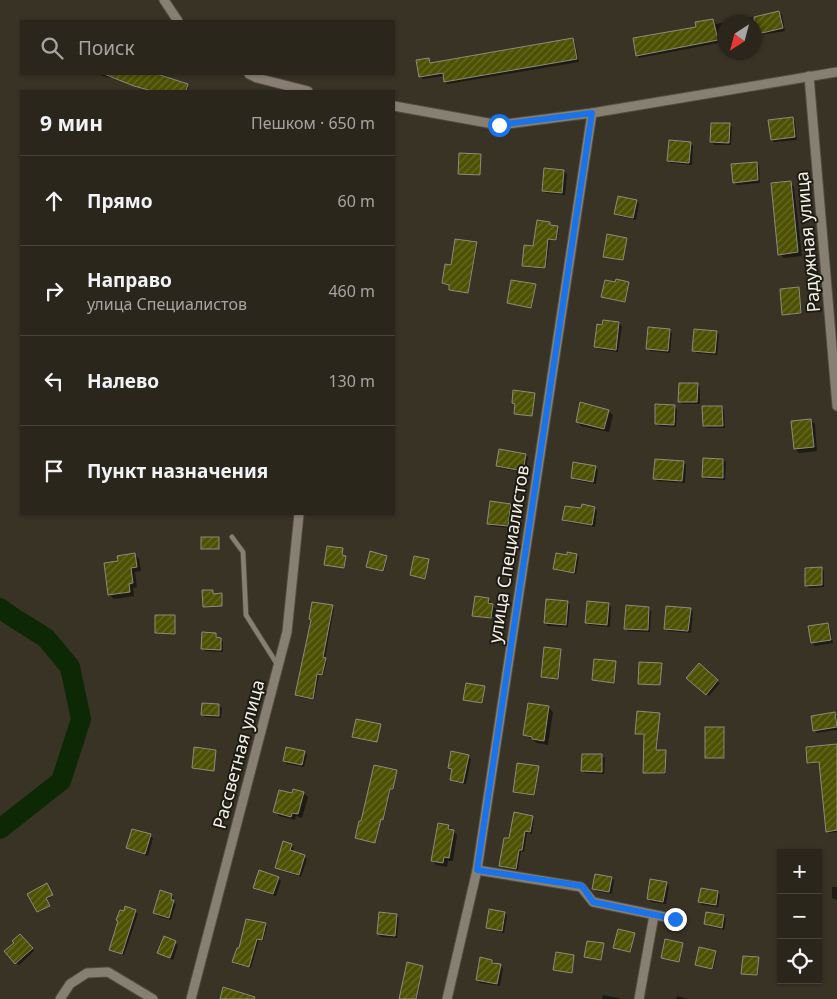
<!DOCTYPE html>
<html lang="ru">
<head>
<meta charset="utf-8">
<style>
  body { margin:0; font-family:"Noto Sans",sans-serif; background:#332e25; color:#f1f3f6 }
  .controls { position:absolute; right:15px; bottom:15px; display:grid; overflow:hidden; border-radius:0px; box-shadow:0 1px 4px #0004 }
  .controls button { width:45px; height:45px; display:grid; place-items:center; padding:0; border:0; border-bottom:1px solid #47433b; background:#2b261c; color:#f1f3f6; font:25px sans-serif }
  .compass { position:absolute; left:717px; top:15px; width:45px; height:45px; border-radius:50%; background:#2b261c; box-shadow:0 1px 4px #0004; rotate:216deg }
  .stop { position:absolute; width:15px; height:15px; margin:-11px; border:4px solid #1a73e8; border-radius:50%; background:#fff }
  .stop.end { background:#1a73e8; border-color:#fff; box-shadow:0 1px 5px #0008 }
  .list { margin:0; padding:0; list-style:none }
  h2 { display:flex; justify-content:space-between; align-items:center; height:65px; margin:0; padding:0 20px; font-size:21px }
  h2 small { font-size:16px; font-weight:400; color:#a6a5a3 }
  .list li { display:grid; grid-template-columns:32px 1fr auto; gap:15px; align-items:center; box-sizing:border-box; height:90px; padding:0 20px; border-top:1px solid #47433b }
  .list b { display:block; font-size:19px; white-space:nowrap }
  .list p { margin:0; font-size:16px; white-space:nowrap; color:#a6a5a3 }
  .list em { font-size:16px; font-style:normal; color:#a6a5a3 }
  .icon { flex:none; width:28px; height:28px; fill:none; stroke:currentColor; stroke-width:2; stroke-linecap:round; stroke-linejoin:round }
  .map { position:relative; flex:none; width:837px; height:999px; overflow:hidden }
  .search { position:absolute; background:#2b261c; box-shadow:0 1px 4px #0004; left:20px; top:20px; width:375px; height:55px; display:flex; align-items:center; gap:12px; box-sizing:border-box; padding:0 18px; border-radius:0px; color:#a6a5a3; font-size:19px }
  .panel { position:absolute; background:#2b261c; box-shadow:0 1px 4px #0004; left:20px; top:90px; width:375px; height:425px; border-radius:0px }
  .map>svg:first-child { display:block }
  .shadow { fill:#0007 }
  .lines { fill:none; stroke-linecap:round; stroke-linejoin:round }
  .river { stroke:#0d2805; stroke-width:20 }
  .building { fill:url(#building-hatch); stroke:#8a8c7c }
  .lane-casing { stroke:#534e43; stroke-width:6 }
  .street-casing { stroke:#534e43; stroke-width:11 }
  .lane { stroke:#878072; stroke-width:4.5 }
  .street { stroke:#878072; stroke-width:9 }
  .route { stroke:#1a73e8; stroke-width:6 }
  .labels { text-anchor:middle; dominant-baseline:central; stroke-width:4; stroke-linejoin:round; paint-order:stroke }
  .street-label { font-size:18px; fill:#f5f1e9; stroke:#1e1b15 }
</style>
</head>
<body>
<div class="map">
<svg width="837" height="999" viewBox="0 0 837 999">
  <defs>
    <pattern id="building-hatch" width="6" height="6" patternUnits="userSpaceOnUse" patternTransform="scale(1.25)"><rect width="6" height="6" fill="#4d5103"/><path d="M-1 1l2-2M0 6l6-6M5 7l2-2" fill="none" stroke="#676a28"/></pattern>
  </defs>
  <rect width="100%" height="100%" fill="#393326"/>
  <g class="shadow">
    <polygon points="779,12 782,15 785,31 754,36 754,22 724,22 724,42 639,58 637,56 713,19 716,24 753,17 755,18"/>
    <polygon points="573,40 575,42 579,62 448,84 445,82 444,76 423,79 421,77 429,59 432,64"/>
    <polygon points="96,74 151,74 189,87 188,91 149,91 111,77 110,78"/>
    <polygon points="792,119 795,121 797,140 774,142 772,140"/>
    <polygon points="729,125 732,127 731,145 714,145 711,142"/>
    <polygon points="691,144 693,146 692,165 671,163 668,161"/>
    <polygon points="481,155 480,176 459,173"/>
    <polygon points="756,163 759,166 760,183 737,185 734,182"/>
    <polygon points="545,170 564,171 567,174 565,195 546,193 543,191"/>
    <polygon points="790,183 794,187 802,256 784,258 780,254"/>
    <polygon points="637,201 639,204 636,220 618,216 615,213"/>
    <polygon points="550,223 551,226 559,229 557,241 550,240 546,269 525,267 523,265"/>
    <polygon points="456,240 478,244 468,293 451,290 451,285 443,283 452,267"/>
    <polygon points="629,283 626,302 604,297"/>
    <polygon points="535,285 532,308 508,303"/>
    <polygon points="799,288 802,314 785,315 784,314"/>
    <polygon points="604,321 619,323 622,326 618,352 598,349 595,347"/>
    <polygon points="669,330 672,333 670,353 650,351 648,349"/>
    <polygon points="717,332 719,335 717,355 696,353 694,350"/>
    <polygon points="697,385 700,387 700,404 682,404 679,401"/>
    <polygon points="674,406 677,409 676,427 659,426 656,424"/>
    <polygon points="722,407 724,410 725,428 707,428 704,426"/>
    <polygon points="608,411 613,415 609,432 581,426 577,421"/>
    <polygon points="810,420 815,424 817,451 799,453 795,449"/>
    <polygon points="526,455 528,457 525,473 500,468 497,466"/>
    <polygon points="723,460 726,462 725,480 706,479 704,477"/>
    <polygon points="683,462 686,465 685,483 657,481 654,478"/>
    <polygon points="595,467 598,470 596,484 575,480 572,478"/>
    <polygon points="510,505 513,508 510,528 491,526 488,523"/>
    <polygon points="595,508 597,511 595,527 566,522 564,520 582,510"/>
    <polygon points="343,550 343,556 346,558 345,568 327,565"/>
    <polygon points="135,555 139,559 141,571 135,572 137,587 133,588 134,596 114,599 109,594 120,562"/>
    <polygon points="577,555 579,557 576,574 557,571 555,568 568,556"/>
    <polygon points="387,557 384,572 367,567"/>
    <polygon points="428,560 426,579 411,575"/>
    <polygon points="821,568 824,571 824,587 809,588 806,585"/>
    <polygon points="488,599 491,602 490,605 495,608 494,617 475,615 475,617 474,615"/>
    <polygon points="568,602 570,605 568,627 548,626 545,623"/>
    <polygon points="609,604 611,607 610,627 589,625 586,623"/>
    <polygon points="332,606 334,608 325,659 327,661 323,676 319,675 314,700 298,697 296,695 313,621"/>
    <polygon points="649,608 651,611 650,632 628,631 626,628"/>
    <polygon points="690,609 693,612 691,633 668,631 665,628"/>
    <polygon points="175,616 175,634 156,633"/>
    <polygon points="827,624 830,627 833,643 815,646 812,643"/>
    <polygon points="215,634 218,639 223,642 223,652 205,651 203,649"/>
    <polygon points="561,650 559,679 543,677 542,676"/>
    <polygon points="616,662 615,683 594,680"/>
    <polygon points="661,665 660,686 639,683"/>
    <polygon points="690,681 717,681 720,683 709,696"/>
    <polygon points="484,687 483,704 465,700"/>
    <polygon points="219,705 222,708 221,718 205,717 203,715"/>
    <polygon points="548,707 553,712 548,745 537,743 525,735"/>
    <polygon points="834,713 837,716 837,730 817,733 814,730"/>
    <polygon points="659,714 657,751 666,753 666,774 645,773 645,735 636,733"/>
    <polygon points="724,728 725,758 708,758 707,757"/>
    <polygon points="837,745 837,832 829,833 827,831 820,763 810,764 808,762"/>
    <polygon points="304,752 307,755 304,767 287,764 284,761"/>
    <polygon points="468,756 471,759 466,784 454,782 451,779 452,770 449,767"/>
    <polygon points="602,756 605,758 604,774 585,773 583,771"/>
    <polygon points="538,768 535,796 515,793 514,792"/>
    <polygon points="396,772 394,790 391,789 384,820 381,819 376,843 357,838"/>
    <polygon points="303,793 308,797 302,818 296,816 295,820 279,816 274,811 293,795"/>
    <polygon points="532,817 534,819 532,834 527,833 524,852 521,851 518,870 503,868 501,866 510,840"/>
    <polygon points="449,826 457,835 453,861 448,861 447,867 436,865 432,860"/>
    <polygon points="150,836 153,838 148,856 130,850 127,848"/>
    <polygon points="291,845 294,848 293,851 307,859 301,877 279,870 276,867"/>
    <polygon points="815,849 817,853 787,853 787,851"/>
    <polygon points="278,878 281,881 276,896 257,890 255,887"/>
    <polygon points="611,878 614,880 612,894 596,891 594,889"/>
    <polygon points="666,883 669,886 666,904 651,902 648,899"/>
    <polygon points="48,886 53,896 46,900 50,907 39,912"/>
    <polygon points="832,887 837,887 837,900 832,898"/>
    <polygon points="161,892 172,895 174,898 173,902 176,904 171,920 157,916 155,913"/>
    <polygon points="717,892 720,895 718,907 702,905 700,902"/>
    <polygon points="490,910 505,913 507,916 504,933 490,930 487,927"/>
    <polygon points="135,911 138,914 124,955 114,952 111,949"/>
    <polygon points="396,915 399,918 397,938 381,937 378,934"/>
    <polygon points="724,916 726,919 724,930 708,926 705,924"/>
    <polygon points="265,924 267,926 263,941 259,940 251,968 235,964 234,962"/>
    <polygon points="634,934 631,952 616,948"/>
    <polygon points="20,935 34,951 19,965 6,952 16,943"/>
    <polygon points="164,938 178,945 173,960 159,953"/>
    <polygon points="683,944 680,962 662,958"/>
    <polygon points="603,945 602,960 586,957"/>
    <polygon points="700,949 717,953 713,970 696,965"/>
    <polygon points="759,959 758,975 744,974"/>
    <polygon points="492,961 503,968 500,986 480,983 477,980"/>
    <polygon points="423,967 417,999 400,999"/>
    <polygon points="603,995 619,998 620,999 602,999"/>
    <polygon points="677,996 689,999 676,999"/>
  </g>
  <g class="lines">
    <polyline class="river" points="0,608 11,616 46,638 70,667 81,719 61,781 0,829"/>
  </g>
  <g class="building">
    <polygon points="779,11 783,28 754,35 754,17"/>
    <polygon points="713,19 718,40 636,56 633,38 696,27 695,22"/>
    <polygon points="573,38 577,59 444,82 443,73 419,77 416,60 429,58 430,63"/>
    <polygon points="104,74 157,74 188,84 186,91 152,91 134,86"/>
    <polygon points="793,117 795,137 771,140 768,120"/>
    <polygon points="711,123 730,123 729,143 710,142"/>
    <polygon points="669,140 691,142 689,163 667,161"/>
    <polygon points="459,153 481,154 480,175 458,174"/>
    <polygon points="757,162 758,180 733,183 731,164"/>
    <polygon points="544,168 564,170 562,193 542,191"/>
    <polygon points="791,181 798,252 778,255 771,183"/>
    <polygon points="618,196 637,200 633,218 614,214"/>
    <polygon points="537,220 550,222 550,225 558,226 556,240 548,239 545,268 522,266 524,245 533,246"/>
    <polygon points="607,234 627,238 623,260 603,257"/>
    <polygon points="455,239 477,242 468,293 449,290 449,285 442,283 445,264 451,265"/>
    <polygon points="616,279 629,282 625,302 601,297 605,280 615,282"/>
    <polygon points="511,280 536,284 531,308 507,303"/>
    <polygon points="799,287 801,313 782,315 780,289"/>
    <polygon points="603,320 619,322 616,350 594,347 597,324 602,325"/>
    <polygon points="648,327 670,329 668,351 646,349"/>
    <polygon points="694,329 717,331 715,353 692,351"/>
    <polygon points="679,383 698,383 697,402 678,402"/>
    <polygon points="513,390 535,393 532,416 514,414 515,404 512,403"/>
    <polygon points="580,402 609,410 604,429 576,422"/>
    <polygon points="655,404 675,405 674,425 655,424"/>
    <polygon points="702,406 722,406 723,426 703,426"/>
    <polygon points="811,419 814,447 794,449 791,421"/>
    <polygon points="499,449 526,454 523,471 496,466"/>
    <polygon points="703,458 723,459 723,478 702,477"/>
    <polygon points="655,459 684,461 682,481 653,479"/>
    <polygon points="573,462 596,466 593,482 571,478"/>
    <polygon points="490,501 511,504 508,526 487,524"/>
    <polygon points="582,504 595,507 592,525 562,520 565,506 581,508"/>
    <rect x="201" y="537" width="18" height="12"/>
    <polygon points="327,546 343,548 342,555 346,556 344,568 324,565"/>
    <polygon points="370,551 387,556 383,571 366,567"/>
    <polygon points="567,552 577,554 574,573 553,569 556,553 567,555"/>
    <polygon points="135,553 137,567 131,568 133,583 129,584 130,592 108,595 104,563 118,561 117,556"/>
    <polygon points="414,556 429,559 425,579 410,575"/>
    <polygon points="822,567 822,585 805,586 805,568"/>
    <polygon points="202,590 213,590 213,594 222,593 222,606 203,607"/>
    <polygon points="475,596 489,598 488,603 493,604 491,618 472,616"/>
    <polygon points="546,599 568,601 566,625 544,623"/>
    <polygon points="587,601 609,603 607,625 585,623"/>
    <polygon points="312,602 333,605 323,657 326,658 322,675 317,674 313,699 295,695 311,620 309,619"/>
    <polygon points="626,605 649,607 648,630 624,629"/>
    <polygon points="666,606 691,608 688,631 664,629"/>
    <polygon points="155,615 175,615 175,634 155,633"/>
    <polygon points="828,623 831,640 811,643 808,626"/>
    <polygon points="202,632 216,633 216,637 221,638 221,650 201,649"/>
    <polygon points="544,647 561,649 558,679 541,677"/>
    <polygon points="594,659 616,661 614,683 592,680"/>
    <polygon points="639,662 662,663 660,685 638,684"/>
    <polygon points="699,663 718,680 706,695 686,678"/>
    <polygon points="466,683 485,686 482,703 463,700"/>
    <polygon points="202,703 219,704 219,716 201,715"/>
    <polygon points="528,703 549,706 544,741 532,739 532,737 523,735"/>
    <polygon points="637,711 660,713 656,750 666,750 665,773 643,773 644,734 635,734"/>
    <polygon points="835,712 837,727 813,731 811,716"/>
    <polygon points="356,719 381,724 377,742 352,737"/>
    <rect x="705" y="727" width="19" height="31"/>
    <polygon points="837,744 837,830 826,832 819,762 807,763 806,747"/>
    <polygon points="194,747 216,750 214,771 192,768"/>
    <polygon points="286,747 305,751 302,765 283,761"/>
    <polygon points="451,751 469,755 463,783 450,780 452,769 448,768"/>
    <polygon points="582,754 602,754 602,772 581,771"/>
    <polygon points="517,763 539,766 534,795 513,792"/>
    <polygon points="374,765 397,770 393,789 390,789 383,820 381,819 375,843 355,838 359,821 361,821"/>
    <polygon points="293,789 304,792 298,814 292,813 291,817 273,812 279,790 292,793"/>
    <polygon points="514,812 533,816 530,832 525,831 522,850 519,850 516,869 499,866 504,838 509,838"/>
    <polygon points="438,823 449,825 448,829 454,830 449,858 444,857 443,863 431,861"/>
    <polygon points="132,829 151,834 145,854 126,848"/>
    <polygon points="283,841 292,844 290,850 305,855 299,875 275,868"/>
    <polygon points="259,870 279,877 273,894 253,888"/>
    <polygon points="595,874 612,877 609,892 592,889"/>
    <polygon points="650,879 667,882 663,902 647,899"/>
    <polygon points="47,883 53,895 46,898 50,906 37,912 27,894"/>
    <polygon points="701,888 718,891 716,905 698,902"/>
    <polygon points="160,890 172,894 171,900 174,900 169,918 153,913"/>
    <polygon points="125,906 136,910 122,954 109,950 118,921 116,920 120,910 124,911"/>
    <polygon points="489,909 505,912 502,931 486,928"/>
    <polygon points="379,912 397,914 395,936 377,934"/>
    <polygon points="706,912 724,915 722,928 704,924"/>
    <polygon points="246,919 266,923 262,940 257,939 249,967 232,962 237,948 239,948"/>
    <polygon points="618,929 635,933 630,952 613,948"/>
    <polygon points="20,934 33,948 15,964 4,951 14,943 12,941"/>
    <polygon points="164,936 176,941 170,958 157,953"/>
    <polygon points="665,939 683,943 679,962 661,958"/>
    <polygon points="587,941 604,943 601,960 584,957"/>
    <polygon points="699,947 716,951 712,969 695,965"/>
    <polygon points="556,952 574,955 572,973 553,970"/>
    <polygon points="743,956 759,957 757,975 741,974"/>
    <polygon points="480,957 492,960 492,963 501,964 497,984 476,980"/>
    <polygon points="407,962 423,966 416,999 399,999"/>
    <polygon points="223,987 255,997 254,999 220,999"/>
  </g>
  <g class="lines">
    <defs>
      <polyline id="lane" points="232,537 243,552 246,615 277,664"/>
      <g id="street">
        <polyline points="164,0 178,21"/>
        <polyline points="249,74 257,78 308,91"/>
        <polyline points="809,76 837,406"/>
        <polyline points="394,106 499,125 592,113 837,72"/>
        <polyline points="477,870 581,887 593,902 675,919"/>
        <polyline points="60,999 70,984 87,973 108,972 153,999"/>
        <polyline points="191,999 287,632 299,514"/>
        <polyline points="447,999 477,870 592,113"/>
        <polyline points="639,999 654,915"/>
      </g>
    </defs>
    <use href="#lane" class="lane-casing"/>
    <use href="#street" class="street-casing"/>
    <use href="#lane" class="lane"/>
    <use href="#street" class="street"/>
  </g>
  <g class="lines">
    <polyline class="route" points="499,125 592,113 477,870 582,886 593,902 675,919"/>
  </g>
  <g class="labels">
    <g class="street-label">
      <text transform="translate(807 242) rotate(-95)">Радужная улица</text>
      <text transform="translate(508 554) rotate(-81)">улица Специалистов</text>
      <text transform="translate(238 754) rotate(-75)">Рассветная улица</text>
    </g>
  </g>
</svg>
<div class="controls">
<button>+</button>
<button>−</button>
<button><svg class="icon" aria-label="locate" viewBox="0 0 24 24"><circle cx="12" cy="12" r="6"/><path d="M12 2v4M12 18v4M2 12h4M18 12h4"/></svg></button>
</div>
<svg class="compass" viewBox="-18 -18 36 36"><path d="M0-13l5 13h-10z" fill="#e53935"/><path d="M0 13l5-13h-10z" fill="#a6a5a3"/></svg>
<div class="stop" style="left:499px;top:125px"></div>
<div class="stop end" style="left:675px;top:919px"></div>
<div class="search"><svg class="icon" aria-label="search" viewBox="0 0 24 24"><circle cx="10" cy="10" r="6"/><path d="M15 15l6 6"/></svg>Поиск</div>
<section class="panel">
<h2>9 мин<small>Пешком · 650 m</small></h2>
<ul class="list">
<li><svg class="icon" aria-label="ahead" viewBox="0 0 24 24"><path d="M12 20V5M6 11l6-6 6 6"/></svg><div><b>Прямо</b></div><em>60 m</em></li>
<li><svg class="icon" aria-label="right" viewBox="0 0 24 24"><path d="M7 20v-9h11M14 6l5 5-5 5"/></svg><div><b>Направо</b><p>улица Специалистов</p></div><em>460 m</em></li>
<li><svg class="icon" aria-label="left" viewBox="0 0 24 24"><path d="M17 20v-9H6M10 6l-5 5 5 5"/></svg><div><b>Налево</b></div><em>130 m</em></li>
<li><svg class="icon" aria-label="arrive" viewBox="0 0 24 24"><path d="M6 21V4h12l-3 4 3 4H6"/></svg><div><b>Пункт назначения</b></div></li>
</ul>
</section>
</div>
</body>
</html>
